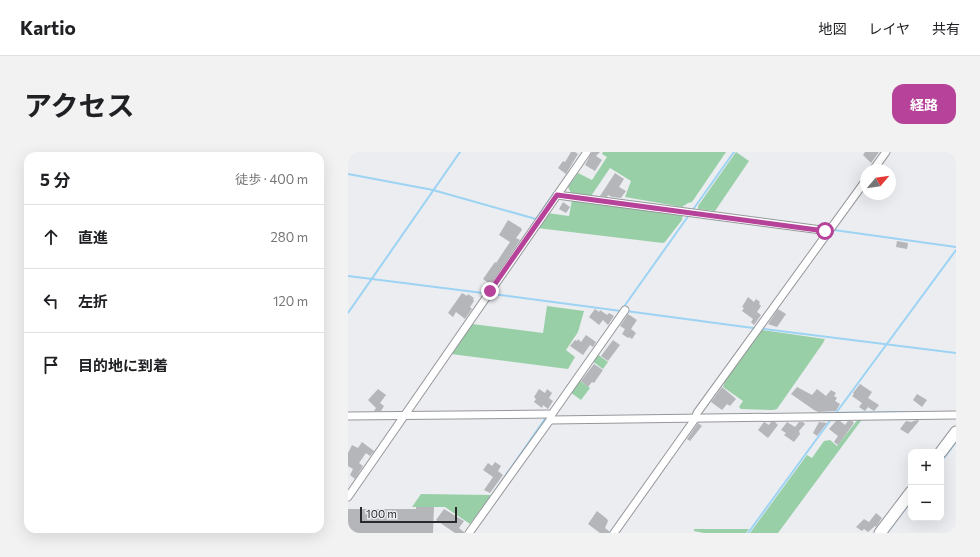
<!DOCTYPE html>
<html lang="ja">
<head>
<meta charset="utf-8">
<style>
  body { margin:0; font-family:Commissioner,"Noto Sans JP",sans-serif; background:#f2f2f2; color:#202124 }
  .controls { position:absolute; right:12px; bottom:12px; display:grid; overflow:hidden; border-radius:8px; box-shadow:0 4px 16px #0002 }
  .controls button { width:36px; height:36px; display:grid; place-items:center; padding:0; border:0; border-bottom:1px solid #e0e0e0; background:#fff; color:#202124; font:20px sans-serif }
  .compass { position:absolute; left:512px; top:12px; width:36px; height:36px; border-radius:50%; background:#fff; box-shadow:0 4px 16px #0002; rotate:61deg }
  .scale { position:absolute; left:12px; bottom:10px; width:97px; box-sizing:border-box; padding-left:4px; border:2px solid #2a2a2c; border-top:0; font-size:11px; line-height:14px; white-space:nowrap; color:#2a2a2c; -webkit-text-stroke:3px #ebedf1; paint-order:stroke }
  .stop { position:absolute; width:12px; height:12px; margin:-9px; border:3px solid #b6429a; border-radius:50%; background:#fff }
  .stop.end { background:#b6429a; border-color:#fff; box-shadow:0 1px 4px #0008 }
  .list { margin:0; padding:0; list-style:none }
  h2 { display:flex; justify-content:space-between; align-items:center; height:52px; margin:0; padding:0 16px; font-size:17px }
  h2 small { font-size:13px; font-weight:400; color:#757577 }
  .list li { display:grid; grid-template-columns:26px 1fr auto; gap:12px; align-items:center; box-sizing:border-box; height:64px; padding:0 16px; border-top:1px solid #e0e0e0 }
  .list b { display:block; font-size:15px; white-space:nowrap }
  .list em { font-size:13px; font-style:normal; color:#757577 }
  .icon { flex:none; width:22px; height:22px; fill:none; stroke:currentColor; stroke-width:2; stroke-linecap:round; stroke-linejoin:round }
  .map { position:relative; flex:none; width:608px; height:381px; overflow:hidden; border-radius:12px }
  header { display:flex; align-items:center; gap:24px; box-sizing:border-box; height:56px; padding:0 20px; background:#fff; border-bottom:1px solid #e0e0e0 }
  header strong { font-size:19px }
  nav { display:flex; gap:22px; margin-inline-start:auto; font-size:14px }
  .intro { display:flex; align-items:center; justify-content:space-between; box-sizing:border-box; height:96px; padding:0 24px }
  h1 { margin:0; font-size:28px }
  .button { padding:10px 18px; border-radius:12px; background:#b6429a; color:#fff; font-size:14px; font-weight:700 }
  main { display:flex; gap:24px; padding:0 24px }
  aside { flex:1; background:#fff; border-radius:12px; box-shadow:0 4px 16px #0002 }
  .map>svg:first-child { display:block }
  .green { fill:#98cfa7 }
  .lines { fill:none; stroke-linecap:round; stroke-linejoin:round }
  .stream { stroke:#9dd3f3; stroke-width:2 }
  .building { fill:#b4b6ba }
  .street-casing { stroke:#96979b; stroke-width:9 }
  .primary-casing { stroke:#96979b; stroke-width:13 }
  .street { stroke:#fff; stroke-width:7 }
  .primary { stroke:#fff; stroke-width:11 }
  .route { stroke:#b6429a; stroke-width:5 }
</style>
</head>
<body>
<header>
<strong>Kartio</strong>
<nav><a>地図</a><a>レイヤ</a><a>共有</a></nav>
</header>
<div class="intro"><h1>アクセス</h1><a class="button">経路</a></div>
<main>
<aside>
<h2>5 分<small>徒歩 · 400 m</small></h2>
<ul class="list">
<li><svg class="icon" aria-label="ahead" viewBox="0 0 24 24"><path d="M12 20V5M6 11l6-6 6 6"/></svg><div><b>直進</b></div><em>280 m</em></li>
<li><svg class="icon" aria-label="left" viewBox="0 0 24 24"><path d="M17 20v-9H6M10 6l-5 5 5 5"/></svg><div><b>左折</b></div><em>120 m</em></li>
<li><svg class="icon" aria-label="arrive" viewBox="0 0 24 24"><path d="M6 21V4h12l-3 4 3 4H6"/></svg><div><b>目的地に到着</b></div></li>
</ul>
</aside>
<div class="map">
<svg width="608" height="381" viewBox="0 0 608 381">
  <rect width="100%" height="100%" fill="#ebedf1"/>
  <g class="green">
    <polygon points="255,0 378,0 344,50 340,51 334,55 277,45 283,29 262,16 243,44 223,41 220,35 230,21 244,28 259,5 254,2"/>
    <polygon points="388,0 401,9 367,59 350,57 350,54"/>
    <polygon points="224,48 335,62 334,68 317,90 315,91 189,76 199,61 221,64"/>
    <polygon points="199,154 236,159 230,180 218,198 227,205 220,217 103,202 124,172 195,181"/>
    <polygon points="414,178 477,187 475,191 429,257 425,258 393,257 391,255 395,249 375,235 378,226"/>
    <polygon points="249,202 260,210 255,217 244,209"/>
    <polygon points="231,228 242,236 233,248 222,240"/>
    <polygon points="511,266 515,266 430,381 402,381 459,303 464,306 476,289 482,288 489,294"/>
    <polygon points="73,342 143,343 122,372 97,355 64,355"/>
    <polygon points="346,377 401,377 398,381 356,381 346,379"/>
  </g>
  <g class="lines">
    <g class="stream">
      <polyline points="0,22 85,38 188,67 206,41"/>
      <polyline points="344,59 386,0"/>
      <polyline points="486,78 608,95"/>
      <polyline points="0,124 135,141"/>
      <polyline points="145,142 273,159"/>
      <polyline points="275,156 341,63"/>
      <polyline points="278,159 405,176"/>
      <polyline points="0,161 112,0"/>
      <polyline points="416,177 608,201"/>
      <polyline points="477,261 557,260"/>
      <polyline points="488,261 608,98"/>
      <polyline points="593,310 608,290"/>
      <polyline points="140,349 199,264"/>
      <polyline points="262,381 273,365"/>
      <polyline points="400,381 484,266"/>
      <polyline points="539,381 563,349"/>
    </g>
  </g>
  <g class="building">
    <polygon points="223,0 227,0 230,2 218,22 210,16 215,9 217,10"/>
    <polygon points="244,0 252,0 248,4 254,8 247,19 237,13"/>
    <polygon points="517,0 531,0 523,11 515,3"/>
    <polygon points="267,21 276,27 271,35 278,39 273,46 264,45 260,43 259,45 252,44"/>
    <polygon points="215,50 222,55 218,61 211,57"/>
    <polygon points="160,68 173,76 174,78 168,86 172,88 142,132 135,127 147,110 148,111 162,90 151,83"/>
    <polygon points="549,89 560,91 559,97 548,95"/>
    <polygon points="114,141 119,144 120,142 126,146 125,147 126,149 122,155 124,157 117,167 108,160 105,165 100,161"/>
    <polygon points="400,145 406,150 408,147 412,150 411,152 413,154 409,160 413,163 406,173 403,170 405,167 394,159 396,156 394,155"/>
    <polygon points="247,157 251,160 252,158 259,163 261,161 266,164 260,173 255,168 251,173 241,165"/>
    <polygon points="430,157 438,162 429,175 420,172"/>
    <polygon points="280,162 289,168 283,177 288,181 284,187 281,185 280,186 274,182 277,177 272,174"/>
    <polygon points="238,183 248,190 245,195 242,193 235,203 222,194 227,188 229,189 230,187 233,190"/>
    <polygon points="265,188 272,193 260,209 253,204"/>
    <polygon points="246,212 255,218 246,231 244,230 240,235 233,229"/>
    <polygon points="512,232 524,240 520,246 531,253 526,259 520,255 517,259 511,255 514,251 504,244 506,242 505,241"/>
    <polygon points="374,235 388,247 382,254 379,252 374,258 363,250"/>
    <polygon points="449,235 464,243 469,237 478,244 483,238 488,241 486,244 489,246 487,249 492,252 488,259 470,260 466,258 443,242"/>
    <polygon points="30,237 38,243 32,251 36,254 33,259 26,259 28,256 20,248"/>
    <polygon points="191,237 197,241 199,237 204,241 201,246 205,249 200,257 195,253 194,256 186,250 188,247 186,245"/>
    <polygon points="569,242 579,248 574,255 565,248"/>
    <polygon points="570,268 571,269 560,282 552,277 558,269 564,270 565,269"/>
    <polygon points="488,269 492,269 497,273 500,269 504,269 506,271 490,293 486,290 490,284 481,277"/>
    <polygon points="416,270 421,273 423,270 427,270 430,273 420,286 410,278"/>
    <polygon points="439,270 447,275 451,270 455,270 457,272 451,279 452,282 446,290 436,283 438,281 433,278"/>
    <polygon points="471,270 479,271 469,284 465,281"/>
    <polygon points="350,271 354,274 342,289 339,287"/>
    <polygon points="14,290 26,299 22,304 18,301 11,311 15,314 7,327 2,323 5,317 0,314 0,301 4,293 10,296"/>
    <polygon points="147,310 153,314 150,319 155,323 142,341 136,338 145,325 135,318 140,311 144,314"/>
    <polygon points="68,355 86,355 85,381 0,381 0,357 68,357"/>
    <polygon points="96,357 116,369 111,376 116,380 116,381 107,381 88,368"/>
    <polygon points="249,359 259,367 260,369 257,376 261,379 261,381 252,381 240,372"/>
    <polygon points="528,361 534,366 528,375 527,374 520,380 516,377 514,379 508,375 516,367 521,370"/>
  </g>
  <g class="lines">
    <defs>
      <g id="street">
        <polyline points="525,18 538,0"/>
        <polyline points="209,43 481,79"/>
        <polyline points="0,264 204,262"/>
        <polyline points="202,268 608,263"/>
        <polyline points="0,345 239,0"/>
        <polyline points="121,381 202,268 204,262 277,158"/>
        <polyline points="266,381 347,267 349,261 518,28"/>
      </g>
      <g id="primary">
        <polyline points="593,300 608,280"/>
        <polyline points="532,381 563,340"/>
      </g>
    </defs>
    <use href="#street" class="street-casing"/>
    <use href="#primary" class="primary-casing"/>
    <use href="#street" class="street"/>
    <use href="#primary" class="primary"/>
  </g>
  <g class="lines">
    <polyline class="route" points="142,139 209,43 477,79"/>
  </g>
</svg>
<div class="controls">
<button>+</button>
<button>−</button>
</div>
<svg class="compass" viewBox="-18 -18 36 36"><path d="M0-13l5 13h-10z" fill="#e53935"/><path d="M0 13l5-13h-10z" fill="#757577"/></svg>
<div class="scale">100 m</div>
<div class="stop" style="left:477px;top:79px"></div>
<div class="stop end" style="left:142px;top:139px"></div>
</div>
</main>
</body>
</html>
